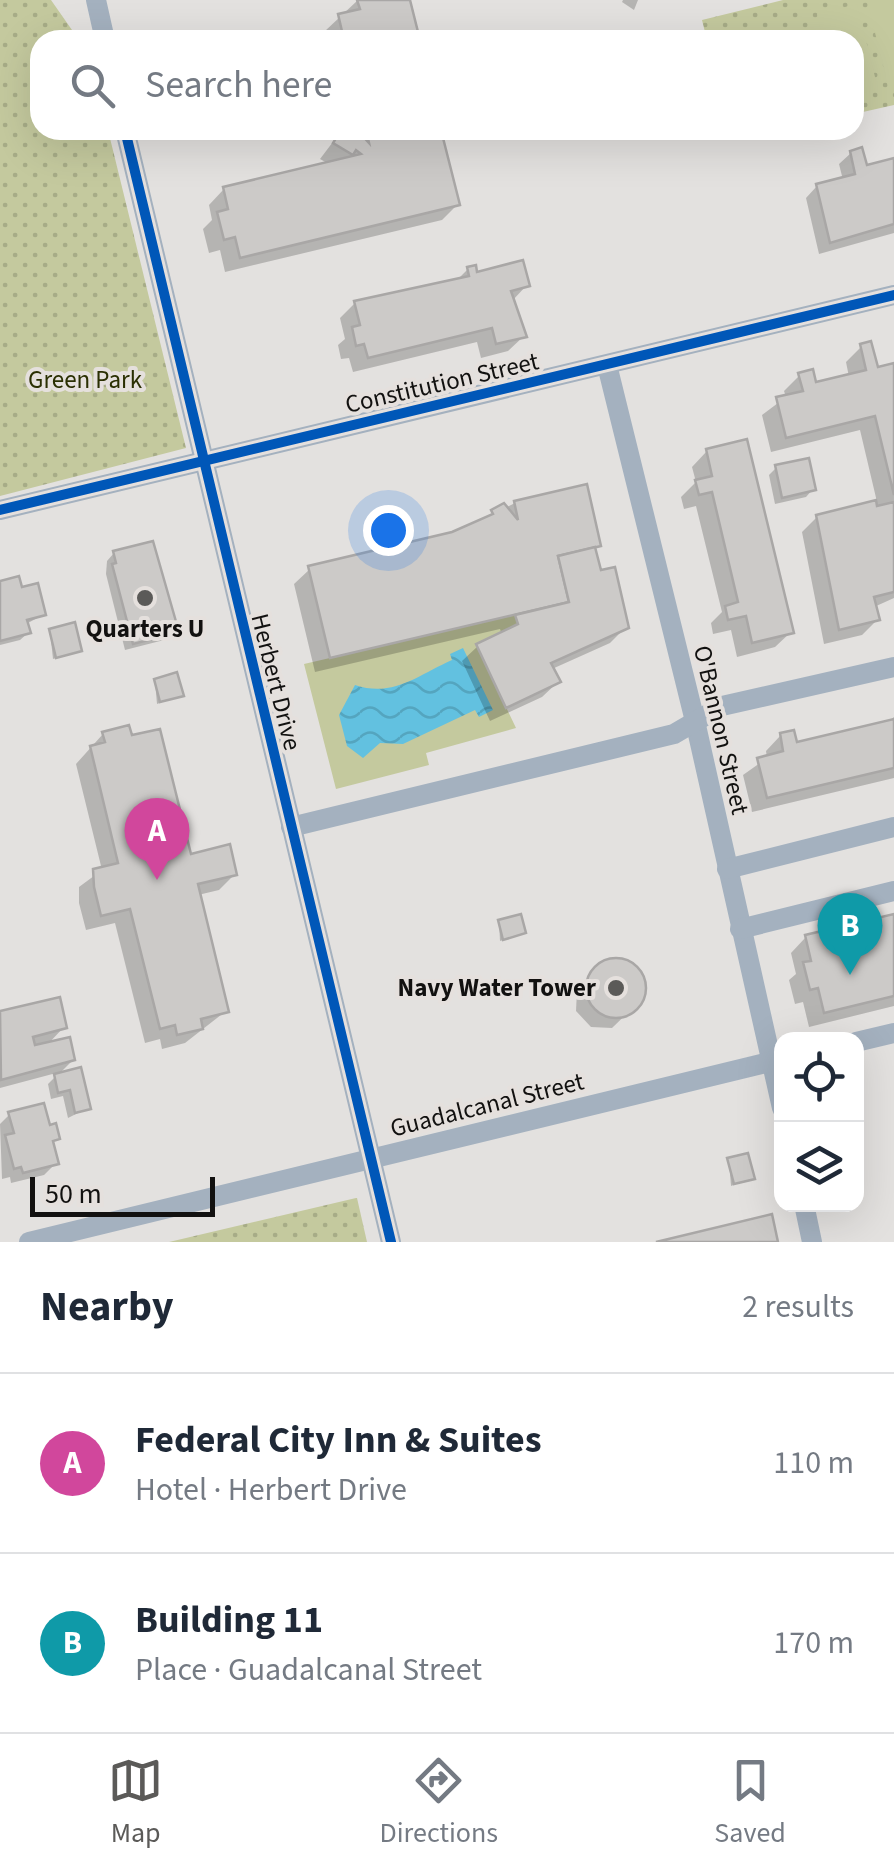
<!DOCTYPE html>
<html lang="en">
<head>
<meta charset="utf-8">
<style>
  body { margin:0; font-family:"Source Sans 3",sans-serif; background:#f2f2f3; color:#1f2937 }
  .controls { position:absolute; right:30px; bottom:30px; display:grid; overflow:hidden; border-radius:20px; box-shadow:0 10px 40px #0002 }
  .controls button { width:90px; height:90px; display:grid; place-items:center; padding:0; border:0; border-bottom:2px solid #e0e1e3; background:#fff; color:#1f2937; font:50px sans-serif }
  .scale { position:absolute; left:30px; bottom:25px; width:185px; box-sizing:border-box; padding-left:10px; border:5px solid #121110; border-top:0; font-size:28px; line-height:35px; white-space:nowrap; color:#121110; -webkit-text-stroke:8px #e5e0dd; paint-order:stroke }
  .you { position:absolute; left:388px; top:530px; width:35px; height:35px; margin:-25px; border:8px solid #fff; border-radius:50%; background:#1a73e8; box-shadow:0 0 0 15px #1a73e833 }
  .badge { display:grid; place-items:center; width:65px; height:65px; border-radius:50%; background:#5b5a58; color:#fff; font-size:32px; font-weight:700 }
  .pin { position:absolute; translate:-50% -82px; filter:drop-shadow(0 2px 5px #0008) }
  .pin::after { content:''; position:absolute; top:52px; width:35px; height:30px; background:inherit; clip-path:polygon(0 0,100% 0,50% 100%) }
  .list { margin:0; padding:0; list-style:none }
  h2 { display:flex; justify-content:space-between; align-items:center; height:130px; margin:0; padding:0 40px; font-size:42px }
  h2 small { font-size:32px; font-weight:400; color:#747a83 }
  .list li { display:grid; grid-template-columns:65px 1fr auto; gap:30px; align-items:center; box-sizing:border-box; height:180px; padding:0 40px; border-top:2px solid #e0e1e3 }
  .list b { display:block; font-size:38px; white-space:nowrap }
  .list p { margin:0; font-size:32px; white-space:nowrap; color:#747a83 }
  .list em { font-size:32px; font-style:normal; color:#747a83 }
  .icon { flex:none; width:55px; height:55px; fill:none; stroke:currentColor; stroke-width:2; stroke-linecap:round; stroke-linejoin:round }
  .map { position:relative; flex:none; width:894px; height:1242px; overflow:hidden }
  .search { position:absolute; background:#fff; box-shadow:0 10px 40px #0002; left:30px; right:30px; top:30px; height:110px; display:flex; align-items:center; gap:25px; box-sizing:border-box; padding:0 35px; border-radius:30px; color:#747a83; font-size:38px }
  .sheet { height:490px; background:#fff }
  nav { display:flex; justify-content:space-around; align-items:center; box-sizing:border-box; height:140px; border-top:2px solid #e0e1e3; background:#fff; font-size:28px; color:#747a83 }
  nav a { display:grid; justify-items:center; gap:5px }
  nav .on { color:#5b5a58 }
  .map>svg:first-child { display:block }
  .park { fill:url(#park-dots) }
  .pitch { fill:#c4c99e }
  .water { fill:url(#water-waves) }
  .shadow { fill:#0003 }
  .building { fill:#cccac8; stroke:#a9a7a6; stroke-width:2.5 }
  .lines { fill:none; stroke-linecap:round; stroke-linejoin:round }
  .minor { stroke:#a4b1bf; stroke-width:20 }
  .cycleway-casing { stroke:#e5e0dd; stroke-width:16 }
  .cycleway { stroke:#0057b8; stroke-width:10 }
  .poi-dot { fill:#5b5a58; stroke:#e5e0dd; stroke-width:4 }
  .labels { text-anchor:middle; dominant-baseline:central; stroke-width:8; stroke-linejoin:round; paint-order:stroke }
  .park-label { font-size:25px; fill:#2a2f02; stroke:#e5e0dd }
  .street-label { font-size:25px; fill:#121110; stroke:#e5e0dd }
  .poi-label { font-size:25px; font-weight:bold; fill:#121110; stroke:#e5e0dd }
</style>
</head>
<body>
<div class="map">
<svg width="894" height="1242" viewBox="0 0 894 1242">
  <defs>
    <pattern id="park-dots" width="8" height="8" patternUnits="userSpaceOnUse" patternTransform="scale(2.5)"><rect width="8" height="8" fill="#c4c99e"/><path d="M2 2h.1M6 6h.1" fill="none" stroke="#a7ac87" stroke-width="1.8" stroke-linecap="round"/></pattern>
    <pattern id="water-waves" width="16" height="10" patternUnits="userSpaceOnUse" patternTransform="scale(2.5)"><rect width="16" height="10" fill="#62c1e0"/><path d="M0 5q4-4 8 0t8 0" fill="none" stroke="#54a5bf"/></pattern>
  </defs>
  <rect width="100%" height="100%" fill="#e3e1df"/>
  <g class="park">
    <polygon points="0,0 51,0 79,40 40,40 40,130 108,130 186,448 0,496"/>
    <polygon points="783,0 894,0 894,105 854,114 854,40 707,40 702,20"/>
    <polygon points="357,1198 367,1242 169,1242 356,1198"/>
  </g>
  <g class="pitch">
    <polygon points="867,0 894,0 894,85 888,86"/>
    <polygon points="857,4 878,89 854,95 854,40 823,40 817,14"/>
    <polygon points="515,615 518,624 476,644 516,728 426,753 429,765 336,789 304,664"/>
  </g>
  <path class="water" d="M463 648 493 710 479 717 475 710 403 744 380 743 363 758 347 746 339 715 355 685C393 698 418 675 452 660L450 654Z"/>
  <g class="shadow">
    <polygon points="358,0 407,0 417,40 326,40 324,32"/>
    <polygon points="638,0 634,10 622,2 623,0"/>
    <polygon points="342,130 439,130 457,205 442,220 225,272 220,250 209,253 203,229 212,220 209,205 224,189 329,164 320,159"/>
    <polygon points="851,153 865,168 894,164 894,233 819,254 806,198 817,186 843,180 839,164"/>
    <polygon points="468,269 475,275 527,285 512,301 524,336 508,351 481,358 477,342 353,372 349,358 341,359 338,345 345,339 340,318 355,303 456,281"/>
    <polygon points="861,347 876,370 894,366 894,598 874,607 877,620 862,635 824,644 802,532 817,517 877,502 860,430 771,452 762,415 786,397 784,391 800,375 814,385 849,377 846,362"/>
    <polygon points="707,451 791,632 775,647 737,657 731,630 713,634 711,623 722,612 696,506 684,509 681,497 696,482 692,467"/>
    <polygon points="776,468 813,489 806,497 775,504 769,475"/>
    <polygon points="515,503 599,545 594,550 599,573 626,627 610,643 552,669 558,682 542,697 490,721 462,661 478,646 502,635 500,629 315,672 294,584 310,569 452,535"/>
    <polygon points="114,553 176,631 168,639 125,650 106,574 107,561"/>
    <polygon points="0,584 20,590 43,615 26,624 28,633 20,640 0,645"/>
    <polygon points="50,631 79,650 53,659"/>
    <polygon points="155,681 181,695 157,704"/>
    <polygon points="894,717 894,778 752,812 743,775 767,758 766,751 781,735 795,745 889,722"/>
    <polygon points="103,734 189,857 235,874 219,890 198,895 226,1011 185,1043 162,1049 160,1039 145,1043 115,923 86,930 79,903 79,887 102,870 76,764"/>
    <polygon points="894,917 894,1006 809,1027 803,1002 795,1004 789,980 796,974 791,953 806,937"/>
    <polygon points="499,922 523,933 500,941"/>
    <polygon points="606,962 627,963 642,979 641,1000 612,1028 591,1027 576,1011 577,990"/>
    <polygon points="58,1000 64,1027 47,1045 73,1060 57,1076 88,1108 68,1118 63,1096 51,1099 48,1084 60,1072 0,1088 0,1015"/>
    <polygon points="10,1114 48,1128 58,1138 51,1144 56,1163 44,1175 11,1183 10,1177 2,1179 0,1124"/>
    <polygon points="729,1160 752,1178 731,1186"/>
  </g>
  <g class="building">
    <polygon points="357,0 410,0 420,40 344,40 338,14 360,9"/>
    <polygon points="341,130 357,130 369,143 366,130 441,130 460,205 240,258 235,237 224,240 217,212 228,209 223,187 361,154 356,150 353,155 333,143"/>
    <polygon points="862,147 867,165 894,158 894,224 830,243 816,184 855,174 850,151"/>
    <polygon points="523,260 530,286 511,291 527,337 496,344 492,328 368,358 364,344 356,346 352,327 360,325 354,301 469,276 467,267 476,265 477,272"/>
    <polygon points="871,341 878,367 894,363 894,495 875,416 786,438 776,397 803,391 798,373 813,369 816,382 866,370 860,344"/>
    <polygon points="747,439 794,633 752,643 746,616 728,620 725,606 738,602 712,492 699,495 695,480 712,476 706,449"/>
    <polygon points="809,458 816,490 782,498 775,465"/>
    <polygon points="587,484 601,546 558,556 569,602 330,658 308,566 452,532 493,514 491,510 504,503 518,520 514,501"/>
    <polygon points="876,500 877,506 894,502 894,592 874,597 880,620 839,630 816,515"/>
    <polygon points="153,541 179,632 133,644 112,564 116,563 113,551"/>
    <polygon points="595,547 601,570 615,567 629,628 551,663 561,682 506,708 476,644 518,624 515,615 569,602 558,556"/>
    <polygon points="19,576 22,587 38,583 46,615 27,620 31,633 0,641 0,581"/>
    <polygon points="75,622 82,651 56,658 49,629"/>
    <polygon points="177,672 184,696 160,702 154,679"/>
    <polygon points="894,719 894,768 767,798 757,758 783,751 780,733 794,730 797,742"/>
    <polygon points="129,725 132,735 160,729 191,854 230,844 237,875 198,884 229,1012 201,1019 203,1029 177,1035 175,1025 160,1029 130,909 101,916 94,887 93,869 118,863 90,746 105,742 102,732"/>
    <polygon points="521,914 526,933 503,940 498,920"/>
    <polygon points="894,914 894,996 824,1013 818,988 810,990 803,962 811,961 805,935"/>
    <circle cx="616" cy="988" r="30"/>
    <polygon points="60,997 67,1028 33,1037 35,1045 70,1037 75,1060 1,1080 0,1011"/>
    <polygon points="81,1067 91,1109 75,1113 70,1090 58,1093 54,1074"/>
    <polygon points="44,1103 50,1125 56,1123 60,1139 53,1141 59,1164 23,1173 21,1167 14,1169 5,1135 14,1133 8,1112"/>
    <polygon points="748,1153 755,1179 734,1184 727,1158"/>
    <polygon points="772,1214 778,1242 656,1242"/>
  </g>
  <g class="lines">
    <g class="minor">
      <polyline points="96,0 105,40"/>
      <polyline points="125,130 391,1242"/>
      <polyline points="607,365 695,721 782,1108"/>
      <polyline points="0,510 894,295"/>
      <polyline points="291,827 674,734 722,706 894,667"/>
      <polyline points="727,869 894,827"/>
      <polyline points="740,929 894,891"/>
      <polyline points="856,1042 894,1033"/>
      <polyline points="804,1204 812,1242"/>
      <polyline points="29,1242 782,1059"/>
    </g>
    <defs>
      <g id="cycleway">
        <polyline points="125,130 391,1242"/>
        <polyline points="0,510 894,295"/>
      </g>
    </defs>
    <use href="#cycleway" class="cycleway-casing"/>
    <use href="#cycleway" class="cycleway"/>
  </g>
  <g class="poi-dot">
    <circle cx="145" cy="598" r="10"/>
    <circle cx="616" cy="988" r="10"/>
  </g>
  <g class="labels">
    <g class="park-label">
      <text x="85" y="380">Green Park</text>
    </g>
    <g class="street-label">
      <text transform="translate(442 383) rotate(-13)">Constitution Street</text>
      <text transform="translate(276 682) rotate(76)">Herbert Drive</text>
      <text transform="translate(721 730) rotate(77)">O'Bannon Street</text>
      <text transform="translate(487 1105) rotate(-14)">Guadalcanal Street</text>
    </g>
    <g class="poi-label">
      <text x="145" y="629">Quarters U</text>
      <text x="596" y="988" text-anchor="end">Navy Water Tower</text>
    </g>
  </g>
</svg>
<div class="controls">
<button><svg class="icon" aria-label="locate" viewBox="0 0 24 24"><circle cx="12" cy="12" r="6"/><path d="M12 2v4M12 18v4M2 12h4M18 12h4"/></svg></button>
<button><svg class="icon" aria-label="layers" viewBox="0 0 24 24"><path d="M12 4l9 5-9 5-9-5zM3 14l9 5 9-5"/></svg></button>
</div>
<div class="scale">50 m</div>
<div class="you"></div>
<div class="pin badge" style="left:157px;top:880px;background:#d1479c">A</div>
<div class="pin badge" style="left:850px;top:975px;background:#0f9aa8">B</div>
<div class="search"><svg class="icon" aria-label="search" viewBox="0 0 24 24"><circle cx="10" cy="10" r="6"/><path d="M15 15l6 6"/></svg>Search here</div>
</div>
<section class="sheet">
<h2>Nearby<small>2 results</small></h2>
<ul class="list">
<li><span class="badge" style="background:#d1479c">A</span><div><b>Federal City Inn &amp; Suites</b><p>Hotel · Herbert Drive</p></div><em>110 m</em></li>
<li><span class="badge" style="background:#0f9aa8">B</span><div><b>Building 11</b><p>Place · Guadalcanal Street</p></div><em>170 m</em></li>
</ul>
</section>
<nav>
<a class="on"><svg class="icon" aria-label="map" viewBox="0 0 24 24"><path d="M3 6l6-2 6 2 6-2v14l-6 2-6-2-6 2zM9 4v14M15 6v14"/></svg>Map</a>
<a><svg class="icon" aria-label="directions" viewBox="0 0 24 24"><path d="M12 3l9 9-9 9-9-9zM9 14v-3h6M13 9l2 2-2 2"/></svg>Directions</a>
<a><svg class="icon" aria-label="saved" viewBox="0 0 24 24"><path d="M7 4h10v16l-5-4-5 4z"/></svg>Saved</a>
</nav>
</body>
</html>
